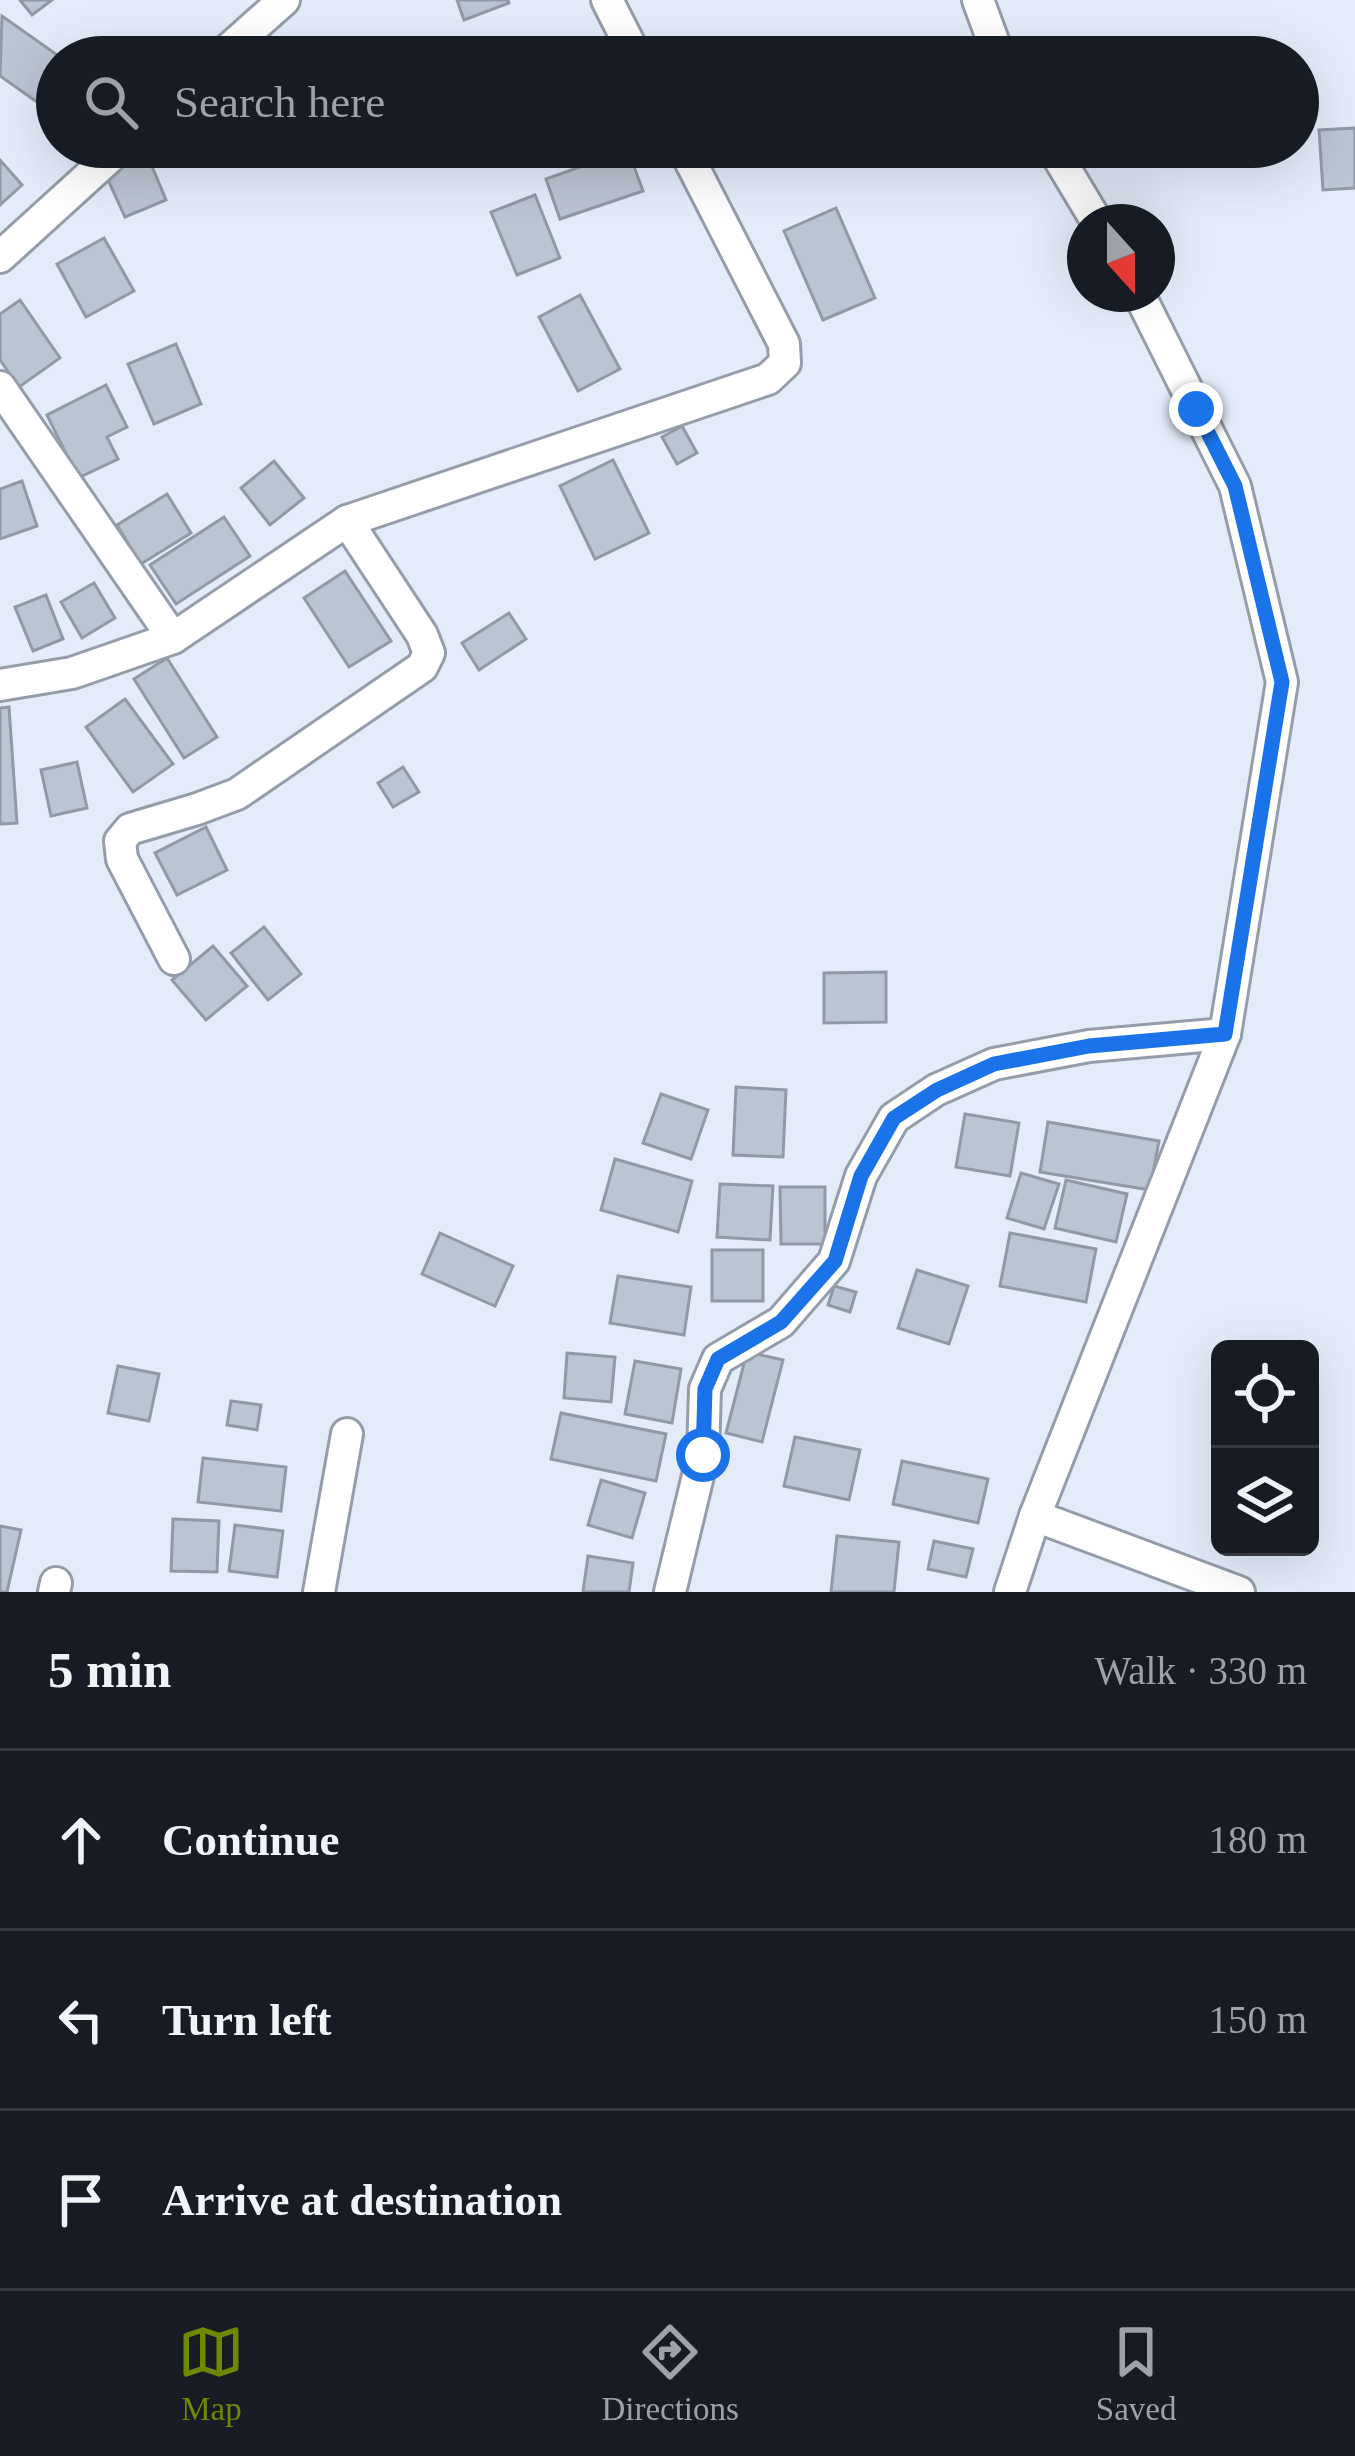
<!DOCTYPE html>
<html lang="en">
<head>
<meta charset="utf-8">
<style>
  body { margin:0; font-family:Georgia,serif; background:#20242c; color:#f1f3f6 }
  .controls { position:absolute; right:36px; bottom:36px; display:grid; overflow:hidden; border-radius:18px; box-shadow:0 12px 48px #0002 }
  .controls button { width:108px; height:108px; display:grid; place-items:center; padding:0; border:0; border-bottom:3px solid #363941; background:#171b24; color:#f1f3f6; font:60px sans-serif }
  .compass { position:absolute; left:1067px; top:204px; width:108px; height:108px; border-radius:50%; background:#171b24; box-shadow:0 12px 48px #0002; rotate:159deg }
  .stop { position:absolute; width:36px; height:36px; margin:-27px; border:9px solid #1a73e8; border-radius:50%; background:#fff }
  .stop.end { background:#1a73e8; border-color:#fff; box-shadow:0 3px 12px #0008 }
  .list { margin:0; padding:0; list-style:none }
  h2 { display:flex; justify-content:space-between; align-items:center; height:156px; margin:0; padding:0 48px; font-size:51px }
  h2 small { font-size:39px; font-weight:400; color:#9ea1a6 }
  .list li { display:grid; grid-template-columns:78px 1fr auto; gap:36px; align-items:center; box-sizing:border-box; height:180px; padding:0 48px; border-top:3px solid #363941 }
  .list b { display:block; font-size:45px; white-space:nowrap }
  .list em { font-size:39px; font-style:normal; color:#9ea1a6 }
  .icon { flex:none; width:66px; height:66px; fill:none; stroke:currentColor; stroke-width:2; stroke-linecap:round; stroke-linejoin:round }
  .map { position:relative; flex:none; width:1355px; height:1592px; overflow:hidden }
  .search { position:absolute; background:#171b24; box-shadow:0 12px 48px #0002; left:36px; right:36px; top:36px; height:132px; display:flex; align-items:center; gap:30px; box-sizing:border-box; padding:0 42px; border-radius:66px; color:#9ea1a6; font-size:45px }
  .sheet { height:696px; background:#171b24 }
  nav { display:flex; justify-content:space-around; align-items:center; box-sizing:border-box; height:168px; border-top:3px solid #363941; background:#171b24; font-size:33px; color:#9ea1a6 }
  nav a { display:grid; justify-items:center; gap:6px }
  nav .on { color:#6d8900 }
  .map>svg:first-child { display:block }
  .building { fill:#bbc4d1; stroke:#9199a6; stroke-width:3 }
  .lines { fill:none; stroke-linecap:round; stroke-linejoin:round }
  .minor-casing { stroke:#959daa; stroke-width:36 }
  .minor { stroke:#fff; stroke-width:30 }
  .route { stroke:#1a73e8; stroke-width:15 }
</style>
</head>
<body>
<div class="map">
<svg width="1355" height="1592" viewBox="0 0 1355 1592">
  <rect width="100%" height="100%" fill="#e4ecfa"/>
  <g class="building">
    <polygon points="20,0 52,0 32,15"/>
    <polygon points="457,0 508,0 509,3 464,20"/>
    <polygon points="2,16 60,57 57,57 57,116 0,76"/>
    <polygon points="1355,128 1355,188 1323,190 1319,130"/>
    <polygon points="628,150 643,191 560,219 546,179"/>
    <polygon points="146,152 166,200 125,217 104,171"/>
    <polygon points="0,160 22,185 0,205"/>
    <polygon points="535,195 560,258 517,275 491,212"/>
    <polygon points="836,208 875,298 823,320 784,231"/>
    <polygon points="104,238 134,291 86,317 57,264"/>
    <polygon points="580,295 620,369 578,391 539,317"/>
    <polygon points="20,300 60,358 19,387 0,360 0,314"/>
    <polygon points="176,344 201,404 154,424 128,364"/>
    <polygon points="106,385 127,427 107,437 118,459 78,478 47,415"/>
    <polygon points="682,426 697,453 677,464 662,437"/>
    <polygon points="613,460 649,533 595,559 560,486"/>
    <polygon points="274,461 304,498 270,525 241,488"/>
    <polygon points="22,481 37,526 0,539 0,489"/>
    <polygon points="167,494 191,533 141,564 117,525"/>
    <polygon points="224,517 250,556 176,604 150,565"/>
    <polygon points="345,571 391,641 349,667 304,598"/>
    <polygon points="94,583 115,618 82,638 61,602"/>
    <polygon points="46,595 63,639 33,651 15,607"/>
    <polygon points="509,613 526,639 479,670 462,643"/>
    <polygon points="167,658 217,737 184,758 134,679"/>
    <polygon points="125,699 173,764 133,792 86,727"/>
    <polygon points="9,707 17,823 0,824 0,708"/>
    <polygon points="77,762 87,808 51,816 41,770"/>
    <polygon points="403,767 419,792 393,807 378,783"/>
    <polygon points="206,827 227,870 177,895 155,853"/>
    <polygon points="264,927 301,974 268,1000 231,953"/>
    <polygon points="213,946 247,986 206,1020 172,980"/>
    <polygon points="886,972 886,1022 824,1023 824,973"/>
    <polygon points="736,1087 786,1090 783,1157 733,1155"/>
    <polygon points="661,1094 708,1110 691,1159 643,1143"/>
    <polygon points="965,1114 1019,1123 1010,1176 956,1167"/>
    <polygon points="1048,1122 1159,1141 1150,1190 1040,1172"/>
    <polygon points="615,1159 692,1181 678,1232 601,1210"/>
    <polygon points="1021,1173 1059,1184 1044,1229 1007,1218"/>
    <polygon points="1066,1180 1127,1194 1116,1242 1055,1228"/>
    <polygon points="720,1184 773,1186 770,1240 717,1237"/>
    <polygon points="780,1187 825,1187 825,1244 781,1244"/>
    <polygon points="440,1233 513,1266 495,1306 422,1274"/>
    <polygon points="1010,1233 1096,1249 1086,1302 1000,1286"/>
    <rect x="712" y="1250" width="51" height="51"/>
    <polygon points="917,1270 968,1286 949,1344 898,1328"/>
    <polygon points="618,1276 691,1287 684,1335 610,1323"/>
    <polygon points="834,1286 856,1292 850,1312 828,1305"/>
    <polygon points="747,1352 783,1360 762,1442 726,1433"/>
    <polygon points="567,1353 615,1357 611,1402 564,1398"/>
    <polygon points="635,1361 681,1369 672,1423 625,1414"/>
    <polygon points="118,1366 159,1374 149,1421 108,1413"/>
    <polygon points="231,1401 261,1405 257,1430 227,1425"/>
    <polygon points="561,1413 666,1434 656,1481 551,1459"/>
    <polygon points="795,1437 860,1450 849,1500 784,1486"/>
    <polygon points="203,1458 286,1467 281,1511 198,1502"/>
    <polygon points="902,1461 988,1479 978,1523 893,1504"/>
    <polygon points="601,1480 645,1493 632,1538 588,1525"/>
    <polygon points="173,1519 219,1521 217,1572 171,1571"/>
    <polygon points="235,1525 283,1531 277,1577 229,1571"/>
    <polygon points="0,1526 21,1530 7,1592 0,1592"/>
    <polygon points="837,1536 899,1542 894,1592 831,1592"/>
    <polygon points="934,1541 973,1549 966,1577 928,1569"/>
    <polygon points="588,1556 633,1563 629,1592 583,1592"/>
  </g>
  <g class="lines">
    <defs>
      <g id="minor">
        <polyline points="607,0 636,57"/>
        <polyline points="978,0 999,57"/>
        <polyline points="220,57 284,0"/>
        <polyline points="1052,147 1097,222"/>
        <polyline points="0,257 121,147"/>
        <polyline points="0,387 173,638"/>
        <polyline points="0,685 72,673 173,638 347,521 768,379 785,363 784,344 683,147"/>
        <polyline points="174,959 122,859 120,841 130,829 197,809 237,794 422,667 429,653 422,635 347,521"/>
        <polyline points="1035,1516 1239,1592"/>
        <polyline points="54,1592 56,1583"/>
        <polyline points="319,1592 347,1434"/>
        <polyline points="670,1592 703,1455 705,1389 718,1359 781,1322 834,1261 861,1176 894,1118 936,1090 994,1064 1089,1046 1225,1034"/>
        <polyline points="1010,1592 1035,1516 1225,1034 1282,682 1235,486 1139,294"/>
      </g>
    </defs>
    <use href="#minor" class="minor-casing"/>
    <use href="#minor" class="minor"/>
  </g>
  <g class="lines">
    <polyline class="route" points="703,1455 705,1389 718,1359 781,1322 835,1261 861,1176 894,1118 937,1090 994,1064 1089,1046 1225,1034 1282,682 1235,486 1196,409"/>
  </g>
</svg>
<div class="controls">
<button><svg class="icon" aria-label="locate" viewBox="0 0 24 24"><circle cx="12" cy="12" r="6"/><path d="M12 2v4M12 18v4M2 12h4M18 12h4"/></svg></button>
<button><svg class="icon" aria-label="layers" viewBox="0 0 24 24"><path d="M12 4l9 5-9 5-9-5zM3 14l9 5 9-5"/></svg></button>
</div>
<svg class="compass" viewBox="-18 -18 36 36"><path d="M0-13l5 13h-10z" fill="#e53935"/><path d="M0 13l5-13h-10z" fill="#9ea1a6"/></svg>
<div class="stop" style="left:703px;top:1455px"></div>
<div class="stop end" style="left:1196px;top:409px"></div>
<div class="search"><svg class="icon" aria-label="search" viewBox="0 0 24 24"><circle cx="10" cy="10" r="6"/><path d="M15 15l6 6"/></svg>Search here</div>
</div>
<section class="sheet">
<h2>5 min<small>Walk · 330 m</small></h2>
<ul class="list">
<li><svg class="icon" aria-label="ahead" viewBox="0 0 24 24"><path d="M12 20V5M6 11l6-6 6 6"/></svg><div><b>Continue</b></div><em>180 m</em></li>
<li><svg class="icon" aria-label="left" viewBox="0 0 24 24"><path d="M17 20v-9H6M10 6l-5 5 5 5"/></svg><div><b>Turn left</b></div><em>150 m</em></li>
<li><svg class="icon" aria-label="arrive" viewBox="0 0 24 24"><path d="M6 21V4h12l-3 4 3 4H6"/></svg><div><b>Arrive at destination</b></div></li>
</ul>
</section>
<nav>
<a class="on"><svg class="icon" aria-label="map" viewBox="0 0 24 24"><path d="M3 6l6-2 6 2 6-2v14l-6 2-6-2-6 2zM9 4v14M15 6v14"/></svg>Map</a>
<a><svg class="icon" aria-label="directions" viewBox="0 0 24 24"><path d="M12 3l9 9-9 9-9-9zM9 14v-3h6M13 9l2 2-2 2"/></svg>Directions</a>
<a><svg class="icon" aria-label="saved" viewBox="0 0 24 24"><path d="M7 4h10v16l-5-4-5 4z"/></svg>Saved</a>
</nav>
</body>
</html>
